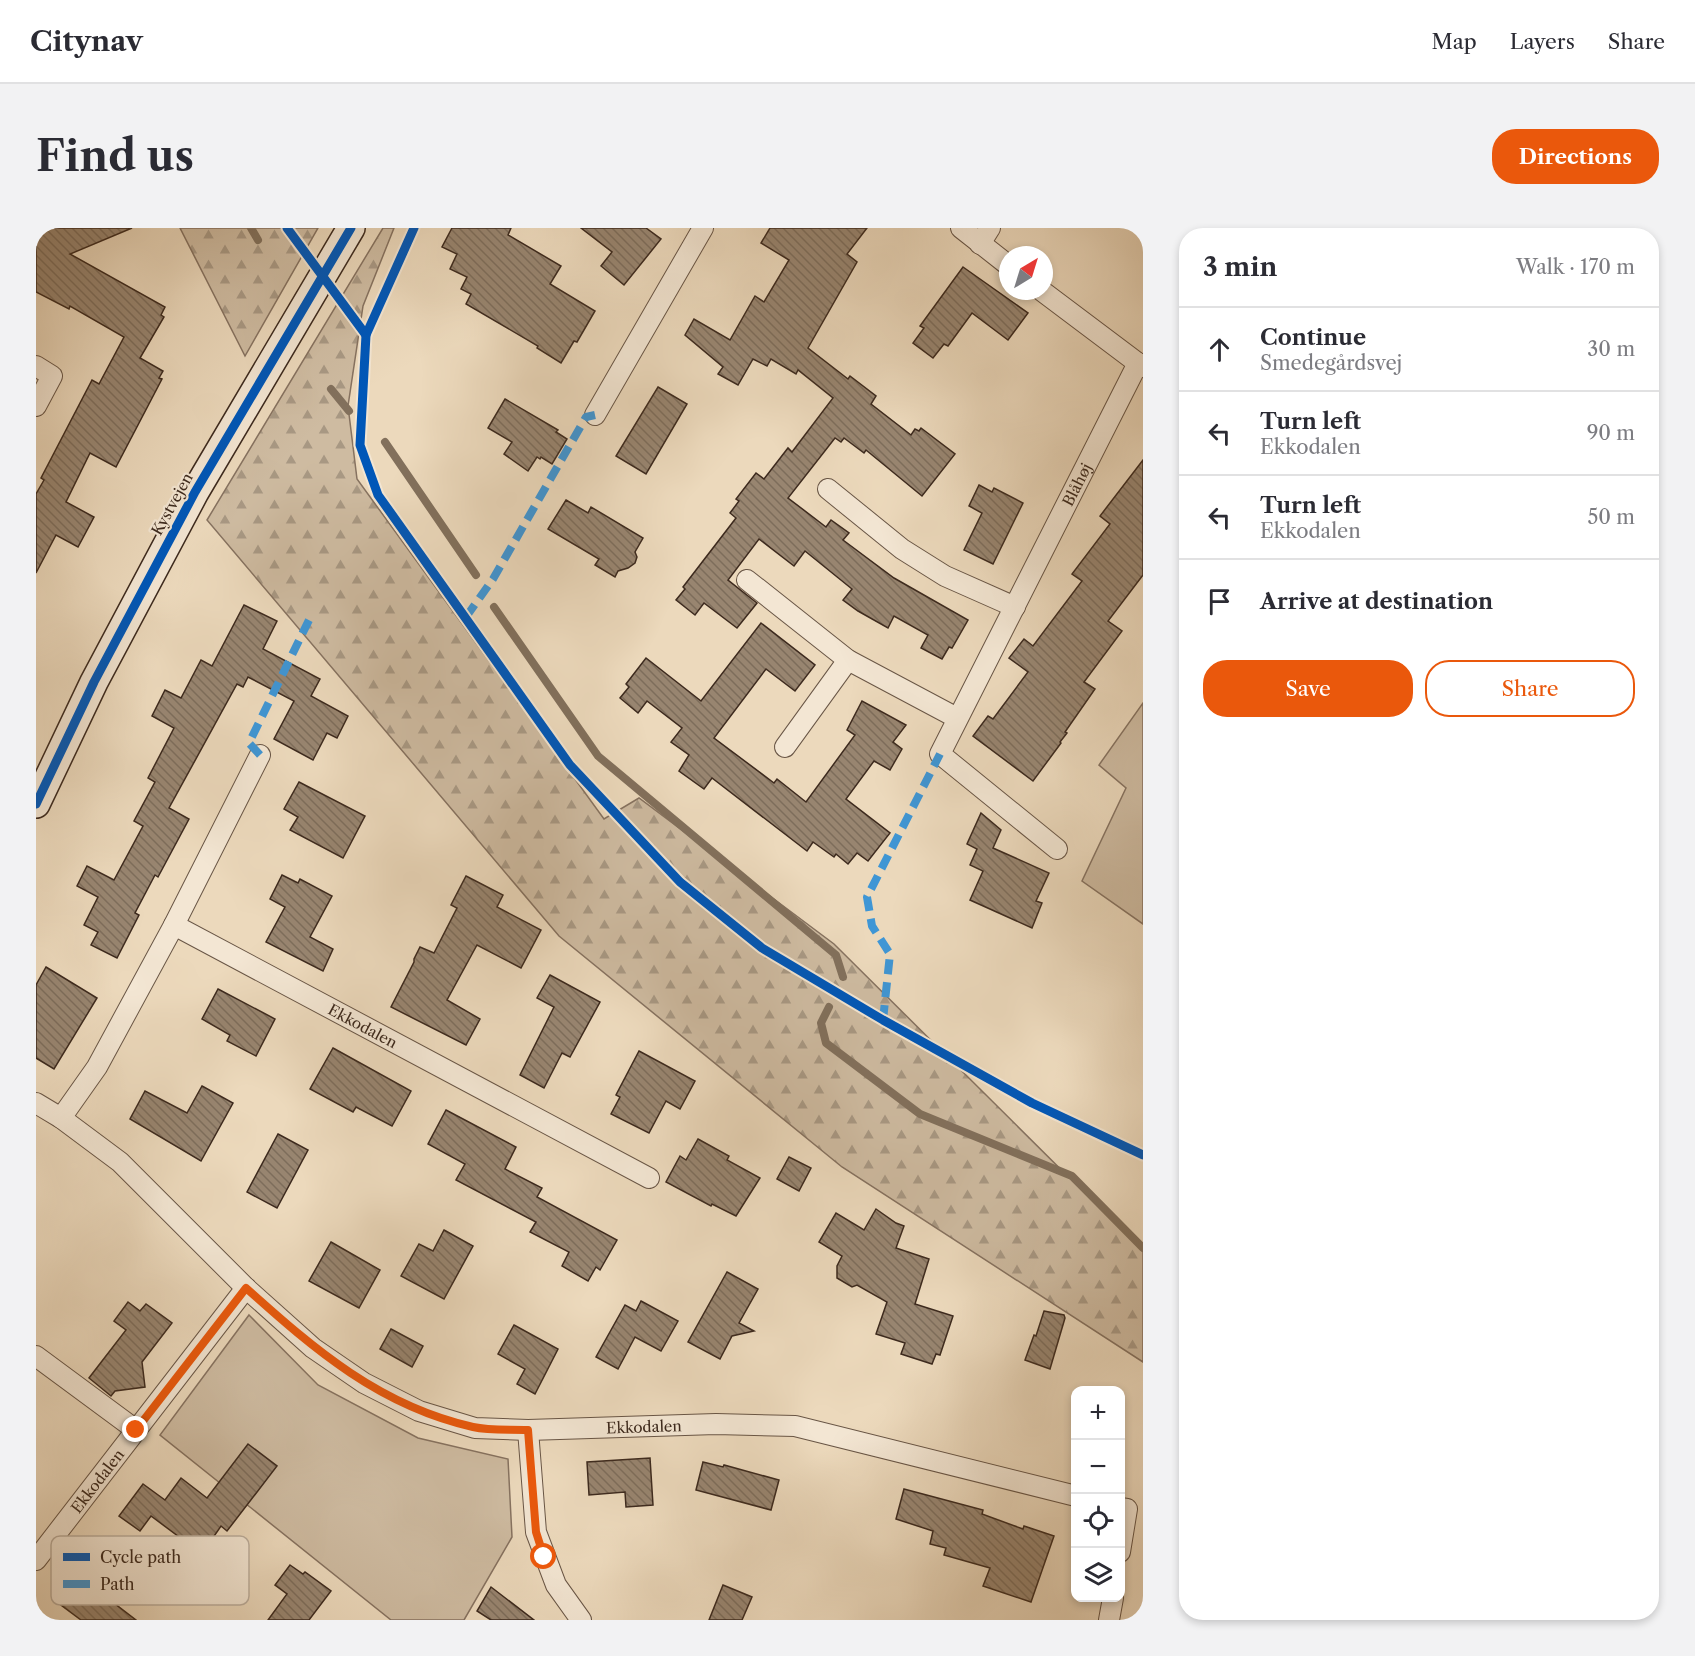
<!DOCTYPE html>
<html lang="en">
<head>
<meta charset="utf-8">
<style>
  body { margin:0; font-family:"Libre Caslon Text",serif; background:#f2f2f3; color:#2b2b33 }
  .controls { position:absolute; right:18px; bottom:18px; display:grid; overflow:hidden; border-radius:12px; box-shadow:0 3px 9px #0003 }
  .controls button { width:54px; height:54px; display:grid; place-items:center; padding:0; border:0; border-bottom:2px solid #e1e1e2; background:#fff; color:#2b2b33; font:30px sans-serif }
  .compass { position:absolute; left:963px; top:18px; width:54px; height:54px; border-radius:50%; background:#fff; box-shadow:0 3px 9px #0003; rotate:38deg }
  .stop { position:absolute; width:18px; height:18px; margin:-14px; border:4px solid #ea580c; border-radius:50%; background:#fff }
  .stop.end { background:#ea580c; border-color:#fff; box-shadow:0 2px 6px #0008 }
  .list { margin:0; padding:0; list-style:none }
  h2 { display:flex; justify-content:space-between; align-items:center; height:78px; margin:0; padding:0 24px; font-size:26px }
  h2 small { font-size:20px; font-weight:400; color:#7c7c81 }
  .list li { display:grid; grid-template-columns:39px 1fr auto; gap:18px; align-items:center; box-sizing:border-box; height:84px; padding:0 24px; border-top:2px solid #e1e1e2 }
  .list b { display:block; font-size:22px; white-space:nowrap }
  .list p { margin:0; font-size:20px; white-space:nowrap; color:#7c7c81 }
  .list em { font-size:20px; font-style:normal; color:#7c7c81 }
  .actions { display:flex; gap:12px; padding:18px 24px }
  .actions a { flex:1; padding:14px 0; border:2px solid #ea580c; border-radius:24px; text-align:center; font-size:21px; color:#ea580c }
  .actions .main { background:#ea580c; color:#fff }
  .icon { flex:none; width:33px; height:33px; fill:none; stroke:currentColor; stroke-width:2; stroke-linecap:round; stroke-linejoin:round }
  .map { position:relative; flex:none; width:1107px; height:1392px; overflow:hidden; border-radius:24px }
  header { display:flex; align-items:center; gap:36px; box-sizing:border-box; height:84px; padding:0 30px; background:#fff; border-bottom:2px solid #e1e1e2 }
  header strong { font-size:28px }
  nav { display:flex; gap:33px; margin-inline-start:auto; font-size:21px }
  .intro { display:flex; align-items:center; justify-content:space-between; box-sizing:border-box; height:144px; padding:0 36px }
  h1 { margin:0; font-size:42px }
  .button { padding:15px 27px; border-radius:24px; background:#ea580c; color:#fff; font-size:21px; font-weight:700 }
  main { display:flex; gap:36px; padding:0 36px }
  aside { flex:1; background:#fff; border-radius:24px; box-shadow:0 3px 9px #0003 }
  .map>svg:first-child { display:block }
  .grass { fill:#cebba1; stroke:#867260; stroke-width:1.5 }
  .forest { fill:url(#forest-firs); stroke:#867260; stroke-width:1.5 }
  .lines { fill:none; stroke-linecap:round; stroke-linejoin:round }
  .stream { stroke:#82705c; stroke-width:8 }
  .building { fill:url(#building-back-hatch); stroke:#3d2a1e; stroke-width:1.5 }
  .street-casing { stroke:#695646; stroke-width:22 }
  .secondary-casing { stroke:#3d2a1e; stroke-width:30 }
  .street { stroke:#f3e6d3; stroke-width:20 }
  .secondary { stroke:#f3e6d3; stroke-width:27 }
  .quiet { stroke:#3f96d5; stroke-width:8; stroke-dasharray:15 8; stroke-linecap:butt }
  .cycleway-casing { stroke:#f3e6d3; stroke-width:13 }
  .cycleway { stroke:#0057b8; stroke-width:9 }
  .route { stroke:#ea580c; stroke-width:8 }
  .labels { text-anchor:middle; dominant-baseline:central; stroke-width:4.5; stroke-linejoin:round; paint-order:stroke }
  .street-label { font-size:15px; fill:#3d2a1e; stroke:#f3e6d3 }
  .key { fill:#f3e6d3; stroke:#bcae9d; stroke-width:1.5 }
  .key-label { font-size:16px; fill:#3d2a1e }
</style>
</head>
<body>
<header>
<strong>Citynav</strong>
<nav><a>Map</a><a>Layers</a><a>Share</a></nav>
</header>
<div class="intro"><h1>Find us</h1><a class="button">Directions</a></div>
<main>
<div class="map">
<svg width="1107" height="1392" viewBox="0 0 1107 1392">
  <defs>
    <pattern id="forest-firs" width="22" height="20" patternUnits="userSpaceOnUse" patternTransform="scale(1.5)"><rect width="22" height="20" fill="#cebba1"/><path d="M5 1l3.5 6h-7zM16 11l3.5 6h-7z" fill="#a89883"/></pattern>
    <pattern id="building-back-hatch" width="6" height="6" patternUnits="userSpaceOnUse" patternTransform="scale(1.5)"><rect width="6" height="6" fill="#988570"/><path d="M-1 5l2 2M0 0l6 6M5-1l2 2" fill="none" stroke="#7d6d5b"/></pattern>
  </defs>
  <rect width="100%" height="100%" fill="#ecd9bc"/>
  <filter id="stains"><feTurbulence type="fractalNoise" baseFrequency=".00333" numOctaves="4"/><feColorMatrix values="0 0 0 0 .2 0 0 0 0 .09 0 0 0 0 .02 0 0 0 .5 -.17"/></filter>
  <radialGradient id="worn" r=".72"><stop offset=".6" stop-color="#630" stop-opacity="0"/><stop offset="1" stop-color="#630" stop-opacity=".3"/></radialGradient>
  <g class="grass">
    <polygon points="1107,475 1107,696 1046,653 1090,560 1063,537"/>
    <polygon points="213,1087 282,1157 382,1210 472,1231 476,1309 428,1392 355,1392 124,1207"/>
  </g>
  <g class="forest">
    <polygon points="144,0 282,0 209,128"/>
    <polygon points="347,0 358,0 327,78 312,178 321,251 568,591 603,570 798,716 1107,1023 1107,1134 806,939 523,708 171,292"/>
  </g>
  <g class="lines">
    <g class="stream">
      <polyline points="215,0 222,12"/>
      <polyline points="295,161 313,183"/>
      <polyline points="349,214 440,347"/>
      <polyline points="458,379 562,528 800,727 807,749"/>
      <polyline points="793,779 785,795 790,815 884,886 1036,948 1107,1020"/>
    </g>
  </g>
  <g class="building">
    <polygon points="0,0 96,0 34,26 129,79 125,87 128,89 104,130 127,143 123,150 126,151 80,239 54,225 30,274 58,289 42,319 20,307 0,345 0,266 8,252 5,250 56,152 63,156 88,109 34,78 33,81 0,64"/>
    <polygon points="416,0 475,0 472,7 525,38 514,56 559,83 541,114 538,113 525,135 501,120 502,118 430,76 435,66 425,61 431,49 414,41 421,26 406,19"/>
    <polygon points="545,0 610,0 625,11 588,57 565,38 576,24"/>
    <polygon points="734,0 831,0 811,26 821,34 772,120 812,151 814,148 840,168 835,176 875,207 879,201 883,203 885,200 919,226 886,268 830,222 828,225 808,210 805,214 799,210 752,270 790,299 795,292 813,305 807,312 858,350 932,392 916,420 913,419 906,431 885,420 892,407 858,388 852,400 822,383 807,372 816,361 769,323 758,338 723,311 692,352 721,375 701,400 668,375 659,387 640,372 649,361 647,359 700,290 694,285 703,273 700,271 720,245 728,251 752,220 756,224 797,170 762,142 760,146 735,131 731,138 717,131 702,157 682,146 687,139 649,107 658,91 694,112 719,68 728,74 753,32 725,15"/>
    <polygon points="927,39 992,85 972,112 936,85 912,118 908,116 897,130 877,115 888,100 884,98"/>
    <polygon points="622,159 651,176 610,246 580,228"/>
    <polygon points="469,171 522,202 520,204 531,211 516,236 505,229 504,231 501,229 492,243 468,226 476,214 452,200"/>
    <polygon points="1107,232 1107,347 1072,393 1086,403 1048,454 1059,461 1029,504 1031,505 1024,514 1025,515 997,553 937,508 952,488 957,491 992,444 973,430 988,411 997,418 1046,353 1036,346 1074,296 1064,288"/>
    <polygon points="943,257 956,264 958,260 987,275 957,336 928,322 946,285 933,278"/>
    <polygon points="530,272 552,285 555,279 607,310 599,324 601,329 599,335 592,340 582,343 579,349 559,337 563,331 512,301"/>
    <polygon points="208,377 241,393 227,421 284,451 275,468 312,488 301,510 291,505 277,532 238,511 258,473 212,449 207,459 201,456 133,580 153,591 122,649 119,647 99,685 103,687 81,730 55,717 62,704 48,697 62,669 41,658 51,638 78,652 107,598 98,593 119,554 112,550 138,500 116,488 129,462 145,470 165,432 176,438"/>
    <polygon points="725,395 779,437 759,463 730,441 678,510 738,555 741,551 770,574 819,507 811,502 826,473 870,497 857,514 866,521 854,542 838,533 810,571 854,605 832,633 821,625 812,636 800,626 798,629 777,614 771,623 676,550 668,561 643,543 653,527 635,514 646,500 611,473 602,485 584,470 593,459 590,456 610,430 665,473"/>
    <polygon points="263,554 329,588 307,630 254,602 262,589 248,581"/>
    <polygon points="945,585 965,602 957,620 1013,645 1000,673 1006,675 996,700 934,672 947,643 934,637 941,621 931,616"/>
    <polygon points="246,647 262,655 264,651 296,668 274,709 297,721 287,743 230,714 249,679 234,671"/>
    <polygon points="430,648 467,667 461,679 505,702 485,740 441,717 411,772 444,791 430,817 355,779 378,734 378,731 384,719 398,725 421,680 415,677"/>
    <polygon points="10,739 61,770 18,841 0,830 0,757"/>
    <polygon points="514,747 564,774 534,829 526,825 508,860 484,847 518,779 501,770"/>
    <polygon points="182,761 239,791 220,828 191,813 194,807 166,791"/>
    <polygon points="297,820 375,863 356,898 320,879 317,884 274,861"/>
    <polygon points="603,823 659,853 644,881 630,873 613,905 575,886 584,869 580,867"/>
    <polygon points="166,858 197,875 165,933 94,891 109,863 151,885"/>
    <polygon points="410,882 480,919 469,941 506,960 501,969 581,1012 564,1042 560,1039 552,1053 526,1038 533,1024 494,1004 500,994 420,952 429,936 392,916"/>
    <polygon points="242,906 272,922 241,980 211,964"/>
    <polygon points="662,911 693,928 691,932 724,950 700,988 676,976 675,978 630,954 644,928 650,932"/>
    <polygon points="753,929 775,940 763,963 741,951"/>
    <polygon points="840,981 860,995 868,998 860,1020 893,1031 879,1076 917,1088 904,1127 900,1126 896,1136 865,1126 869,1115 840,1106 851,1074 821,1057 816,1059 801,1050 801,1038 806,1028 783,1014 800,985 828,1002"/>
    <polygon points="408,1002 437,1018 408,1071 365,1048 383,1016 397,1023"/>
    <polygon points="295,1014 344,1042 323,1080 273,1053"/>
    <polygon points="691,1044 722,1061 703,1095 718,1103 696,1108 684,1131 652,1114"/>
    <polygon points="605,1073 642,1093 625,1123 599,1109 582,1141 560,1129 589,1077 600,1083"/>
    <polygon points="92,1074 104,1083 110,1076 136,1095 106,1134 109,1159 79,1163 75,1168 53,1150 90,1102 78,1093"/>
    <polygon points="1008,1083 1028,1087 1029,1090 1014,1141 989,1132 998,1107 1000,1108"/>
    <polygon points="478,1097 522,1121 499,1166 481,1156 489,1141 462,1126"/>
    <polygon points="355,1101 387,1118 376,1139 344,1121"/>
    <polygon points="212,1216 241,1238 191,1303 185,1298 174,1314 171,1311 162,1323 115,1288 104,1303 83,1288 107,1256 129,1272 145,1250 171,1270"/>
    <polygon points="614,1230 617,1277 590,1279 589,1264 553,1267 551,1234"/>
    <polygon points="667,1234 687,1239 688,1237 743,1252 735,1282 660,1262"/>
    <polygon points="868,1261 947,1282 946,1286 987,1301 988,1298 1018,1308 995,1374 947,1358 954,1340 908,1327 910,1320 894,1316 897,1303 860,1291"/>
    <polygon points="64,1329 95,1353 78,1375 100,1392 45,1392 25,1377"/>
    <polygon points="254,1337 267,1346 269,1344 295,1363 273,1392 232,1392 251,1366 239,1357"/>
    <polygon points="687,1357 716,1369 706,1392 673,1392"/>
    <polygon points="455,1359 498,1392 455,1392 441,1383"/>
  </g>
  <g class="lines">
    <defs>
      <g id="street">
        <polyline points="925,0 972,37"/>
        <polyline points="944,16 954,0"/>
        <polyline points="1006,63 1107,139"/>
        <polyline points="0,138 16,148 0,178"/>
        <polyline points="559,187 667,0"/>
        <polyline points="792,261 866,321 909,348 979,379"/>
        <polyline points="711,352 812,432 921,490"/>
        <polyline points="749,519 812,432"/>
        <path id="s1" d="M1021 621 904 526 1102 135"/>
        <path id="s2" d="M138 697 613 950"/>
        <path id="s3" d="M0 875 25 890 84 934 210 1060 277 1120 328 1155 383 1183 439 1200 492 1202 680 1196 759 1198 1040 1268"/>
        <polyline points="25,890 61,839 138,697 224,527"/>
        <polyline points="0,1128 100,1202"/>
        <polyline points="492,1202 500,1304 520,1357 545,1392"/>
        <polyline points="1084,1280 1091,1281 1084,1324"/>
        <path id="s4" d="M0 1332 210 1060"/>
        <polyline points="1073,1392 1077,1370"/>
      </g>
      <polyline id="secondary" points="0,576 58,454 159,264 315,0"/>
    </defs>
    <use href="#street" class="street-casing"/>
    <use href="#secondary" class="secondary-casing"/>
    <use href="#street" class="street"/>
    <use href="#secondary" class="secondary"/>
    <g class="quiet">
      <polyline points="430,389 457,351 550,189 559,187"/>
      <polyline points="224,527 213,515 274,390"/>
      <polyline points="847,792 854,726 836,698 831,669 904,526"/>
    </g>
    <defs>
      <g id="cycleway">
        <polyline points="251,0 330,107"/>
        <polyline points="378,0 330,107 324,217 342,267 534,537 644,654 726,720 847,792 996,875 1107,927"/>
        <polyline points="0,576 58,454 159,264 315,0"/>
      </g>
    </defs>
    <use href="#cycleway" class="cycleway-casing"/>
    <use href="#cycleway" class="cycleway"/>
  </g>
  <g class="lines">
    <path class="route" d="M100 1202 210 1060C279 1122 344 1178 437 1199 454 1203 474 1201 492 1202L500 1304 508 1329"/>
  </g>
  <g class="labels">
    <g class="street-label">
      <text stroke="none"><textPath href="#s1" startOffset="453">Blåhøj</textPath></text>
      <text transform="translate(136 276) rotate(-61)">Kystvejen</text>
      <text stroke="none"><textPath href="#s2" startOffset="214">Ekkodalen</textPath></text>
      <text stroke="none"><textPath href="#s3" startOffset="722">Ekkodalen</textPath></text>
      <text stroke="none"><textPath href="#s4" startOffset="100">Ekkodalen</textPath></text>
    </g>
  </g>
  <rect x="15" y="1308" width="198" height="69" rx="9" class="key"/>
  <rect x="27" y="1325" width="27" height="8" fill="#0057b8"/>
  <rect x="27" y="1352" width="27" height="8" fill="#3f96d5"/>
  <g class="key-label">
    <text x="64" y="1335">Cycle path</text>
    <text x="64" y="1362">Path</text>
  </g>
  <rect width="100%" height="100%" filter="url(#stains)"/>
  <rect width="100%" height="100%" fill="url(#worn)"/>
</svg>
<div class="controls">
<button>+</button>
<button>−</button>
<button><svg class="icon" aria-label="locate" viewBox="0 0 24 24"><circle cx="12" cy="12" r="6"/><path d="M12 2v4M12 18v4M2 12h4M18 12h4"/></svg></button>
<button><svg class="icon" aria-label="layers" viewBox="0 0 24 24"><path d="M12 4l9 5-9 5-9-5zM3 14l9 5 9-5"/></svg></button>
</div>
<svg class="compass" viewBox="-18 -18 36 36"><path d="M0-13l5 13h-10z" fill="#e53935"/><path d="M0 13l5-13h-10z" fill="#7c7c81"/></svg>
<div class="stop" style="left:508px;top:1329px"></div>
<div class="stop end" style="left:100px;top:1202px"></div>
</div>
<aside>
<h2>3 min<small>Walk · 170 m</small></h2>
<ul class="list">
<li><svg class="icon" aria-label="ahead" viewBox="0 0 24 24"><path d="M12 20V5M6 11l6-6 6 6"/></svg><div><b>Continue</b><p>Smedegårdsvej</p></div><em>30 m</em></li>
<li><svg class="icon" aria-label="left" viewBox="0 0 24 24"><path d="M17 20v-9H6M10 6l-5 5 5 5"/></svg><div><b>Turn left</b><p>Ekkodalen</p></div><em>90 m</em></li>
<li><svg class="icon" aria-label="left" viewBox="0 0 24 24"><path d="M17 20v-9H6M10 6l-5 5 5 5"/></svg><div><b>Turn left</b><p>Ekkodalen</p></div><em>50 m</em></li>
<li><svg class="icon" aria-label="arrive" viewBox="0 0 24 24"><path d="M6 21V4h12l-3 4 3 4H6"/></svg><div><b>Arrive at destination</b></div></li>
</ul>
<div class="actions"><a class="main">Save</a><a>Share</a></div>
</aside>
</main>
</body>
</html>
